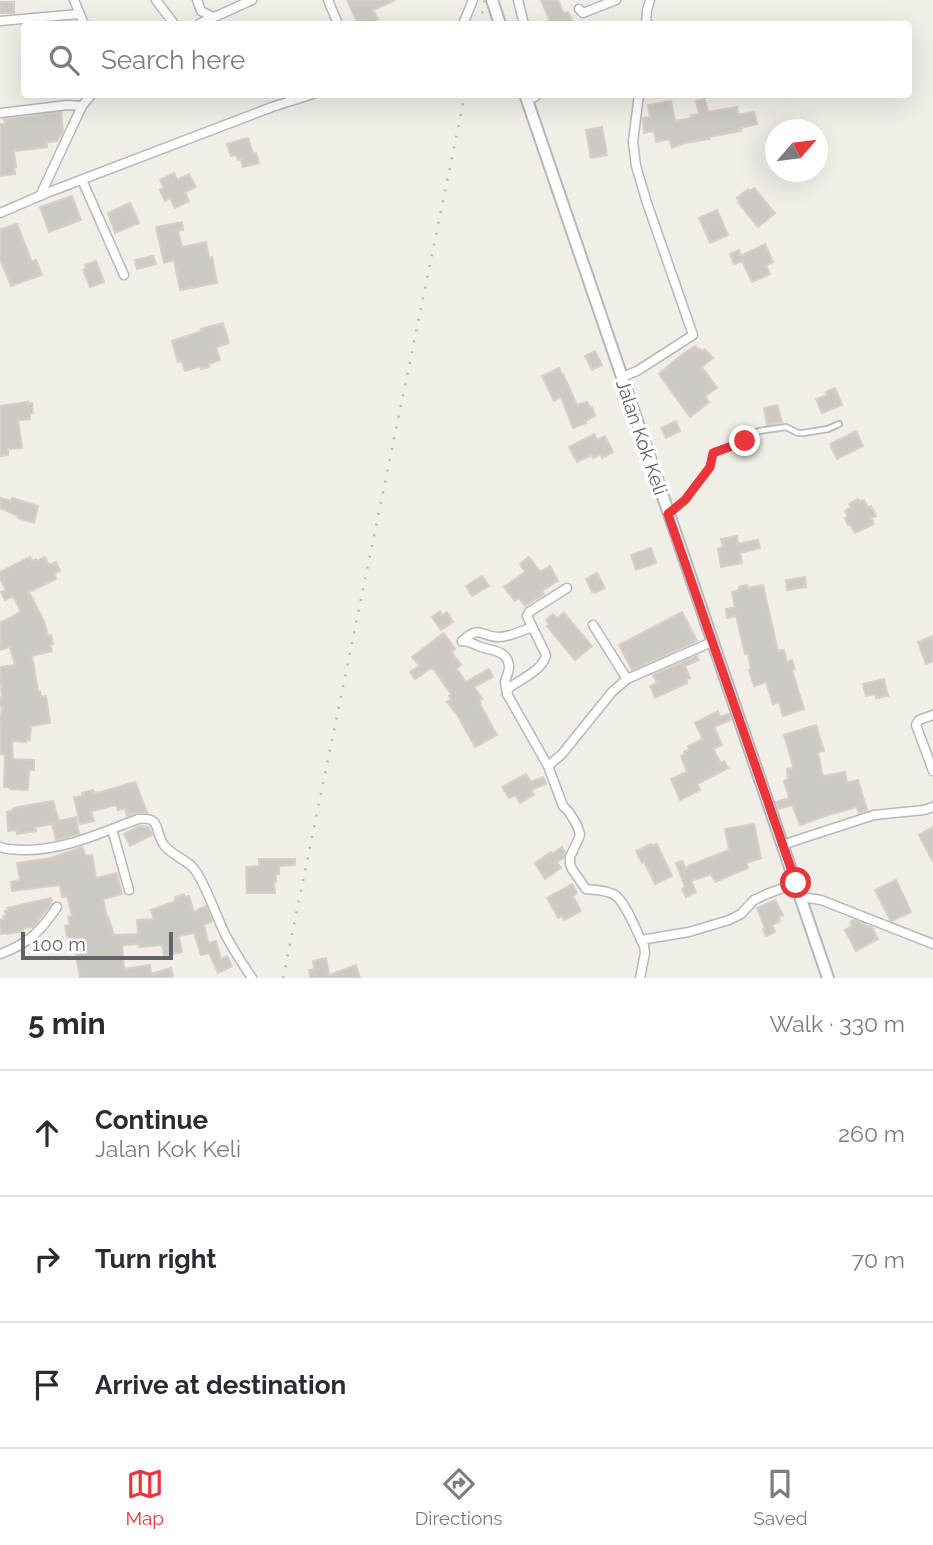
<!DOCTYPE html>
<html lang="en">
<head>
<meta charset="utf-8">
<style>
  body { margin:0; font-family:Raleway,sans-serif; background:#f7f7f7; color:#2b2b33 }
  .compass { position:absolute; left:765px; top:119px; width:63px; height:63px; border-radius:50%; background:#fff; box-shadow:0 7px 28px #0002; rotate:62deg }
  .scale { position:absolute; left:21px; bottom:18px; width:152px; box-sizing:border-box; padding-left:7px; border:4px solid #5f6468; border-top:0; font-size:19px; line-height:24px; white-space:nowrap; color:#5f6468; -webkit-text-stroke:5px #fff; paint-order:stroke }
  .stop { position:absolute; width:21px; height:21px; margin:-16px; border:5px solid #ea353a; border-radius:50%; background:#fff }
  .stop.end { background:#ea353a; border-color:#fff; box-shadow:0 2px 7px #0008 }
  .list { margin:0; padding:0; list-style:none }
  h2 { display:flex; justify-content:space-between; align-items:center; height:91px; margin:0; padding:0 28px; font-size:30px }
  h2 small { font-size:23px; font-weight:400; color:#7c7c81 }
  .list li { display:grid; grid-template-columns:46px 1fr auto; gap:21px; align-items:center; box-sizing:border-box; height:126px; padding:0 28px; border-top:2px solid #e1e1e2 }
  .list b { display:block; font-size:26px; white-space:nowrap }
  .list p { margin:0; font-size:23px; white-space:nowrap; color:#7c7c81 }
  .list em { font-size:23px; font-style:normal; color:#7c7c81 }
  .icon { flex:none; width:38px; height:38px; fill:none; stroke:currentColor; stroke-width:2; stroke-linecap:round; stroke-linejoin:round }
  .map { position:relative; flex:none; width:933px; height:978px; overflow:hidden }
  .search { position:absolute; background:#fff; box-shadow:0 7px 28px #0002; left:21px; right:21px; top:21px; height:77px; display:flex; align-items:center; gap:18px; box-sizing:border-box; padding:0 24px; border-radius:7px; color:#7c7c81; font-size:26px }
  .sheet { height:469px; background:#fff }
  nav { display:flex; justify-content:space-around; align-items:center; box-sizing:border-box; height:98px; border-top:2px solid #e1e1e2; background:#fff; font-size:19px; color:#7c7c81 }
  nav a { display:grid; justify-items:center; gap:4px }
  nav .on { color:#ea353a }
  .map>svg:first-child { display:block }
  .building { fill:#ccc9c5; stroke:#d6cfc6; stroke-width:2 }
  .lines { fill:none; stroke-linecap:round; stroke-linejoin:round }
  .lane-casing { stroke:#b5b8bc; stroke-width:8 }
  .street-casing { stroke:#b5b8bc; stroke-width:11 }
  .secondary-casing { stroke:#b4b8bc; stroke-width:14 }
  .lane { stroke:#fff; stroke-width:4.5 }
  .street { stroke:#fff; stroke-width:8 }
  .secondary { stroke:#fff; stroke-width:10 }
  .rail { stroke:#b6b7b8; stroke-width:2.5; stroke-dasharray:2 9; stroke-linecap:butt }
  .route { stroke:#ea353a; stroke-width:9 }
  .labels { text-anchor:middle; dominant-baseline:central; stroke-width:7; stroke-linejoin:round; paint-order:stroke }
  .street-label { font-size:19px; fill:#5f6468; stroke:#fff }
</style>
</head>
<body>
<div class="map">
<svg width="933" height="978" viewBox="0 0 933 978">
  <rect width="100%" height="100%" fill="#f1eee8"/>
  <g class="building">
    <polygon points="347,0 395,0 373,10 378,19 366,24 361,24 359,21 357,22"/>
    <polygon points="541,0 558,0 564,14 568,12 574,24 551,24"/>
    <rect x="0" y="2" width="14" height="11"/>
    <polygon points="705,99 708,112 737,107 738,115 754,112 757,124 741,128 741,131 710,137 710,139 685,143 672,148 669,139 656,142 654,131 644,133 643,118 650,117 648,105 671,101 675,121 692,118 691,115 699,114 696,101"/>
    <polygon points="61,112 63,131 60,137 58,137 58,141 47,142 47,147 14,151 16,167 14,167 15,174 0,176 0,124 5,124 4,119"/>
    <polygon points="602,127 607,155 591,158 586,130"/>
    <polygon points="248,138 253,153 256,153 259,163 243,167 241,159 238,160 236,155 231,156 227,144"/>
    <polygon points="174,173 177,180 189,174 196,187 185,192 189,201 175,208 170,198 165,201 160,190 164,188 160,180"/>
    <polygon points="754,188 775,213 758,227 738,202 739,201 737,198 748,189 750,191"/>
    <polygon points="72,196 81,220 49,232 40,207"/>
    <polygon points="130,203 139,223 115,233 108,213"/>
    <polygon points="717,210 728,235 710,243 699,218"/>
    <polygon points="182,222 183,230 178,231 182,247 206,242 209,258 212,257 217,283 180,290 174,260 164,263 156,227"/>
    <polygon points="17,224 32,262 36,260 42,275 11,286 0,259 0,229"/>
    <polygon points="765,244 773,262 766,266 770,274 752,282 742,261 734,264 730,254 739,250 741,256"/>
    <polygon points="153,256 156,264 137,269 135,260"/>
    <polygon points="96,261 104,282 90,287 83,270 86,268 85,265"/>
    <polygon points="223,323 229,343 216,347 220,360 208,364 209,367 201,369 200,366 185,371 182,361 178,362 172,341 202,331 201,329"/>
    <polygon points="695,346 699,350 700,349 702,351 705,349 713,358 702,367 717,388 705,396 709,402 690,417 659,374 680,356"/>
    <polygon points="595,351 602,365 592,370 585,356"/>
    <polygon points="559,368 562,374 563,374 577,405 587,402 590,408 592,407 595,416 585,421 586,423 573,428 561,397 554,401 542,376"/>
    <polygon points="835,388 842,405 822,413 816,399 827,395 826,392"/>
    <polygon points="28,402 28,404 32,403 33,413 30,413 30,419 18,420 22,448 8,449 8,455 0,456 0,406"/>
    <polygon points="777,405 782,422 767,425 764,408"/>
    <polygon points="676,421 680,431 666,438 661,428"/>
    <polygon points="856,431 863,446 837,459 830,444"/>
    <polygon points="594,434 597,440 605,436 613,452 602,458 601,454 593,458 592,455 577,462 569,447"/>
    <polygon points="0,498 11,501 12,498 38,506 34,523 18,518 18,516 0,508"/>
    <polygon points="858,499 860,502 864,500 868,508 871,506 876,516 871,518 874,524 855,533 850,524 848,525 845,518 848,517 845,511 851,507 849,504"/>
    <polygon points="737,536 738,544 758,540 760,548 740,553 742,563 721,567 718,549 723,547 721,539"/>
    <polygon points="651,548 656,563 636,570 631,555"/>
    <polygon points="30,557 32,561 36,559 37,561 45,557 49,565 56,562 60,571 54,574 56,579 29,592 44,621 48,636 51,635 53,644 50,644 52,651 32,656 38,691 40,691 41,697 46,696 50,723 31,726 30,740 27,740 26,742 12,741 13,759 34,760 34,770 29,770 28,790 10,789 10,787 4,787 5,754 0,754 0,728 2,706 0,706 0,697 2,697 0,667 15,665 10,647 0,650 0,623 21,612 13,596 5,600 1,592 6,590 0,579 0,572"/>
    <polygon points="529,557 540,572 550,566 558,581 542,591 544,594 525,606 519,598 515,601 504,587 525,572 520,564"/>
    <polygon points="597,573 605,588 595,593 594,591 592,592 586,579"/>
    <polygon points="482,576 489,586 472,596 466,586"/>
    <polygon points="805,577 806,587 787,590 786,580"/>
    <polygon points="747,585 748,588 763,585 778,651 784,650 787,662 792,660 795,669 792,670 804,709 783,716 779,702 773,704 766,682 754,686 749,670 751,670 748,653 745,654 736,616 727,618 726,609 735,607 732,592 739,590 739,587"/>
    <polygon points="440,611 442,615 447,612 453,622 441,630 432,617"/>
    <polygon points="682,612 697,641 632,670 619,645"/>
    <polygon points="564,613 592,646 575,660 547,626 549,624 546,620 553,614 557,618"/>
    <polygon points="444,633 455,649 451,651 461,665 456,668 466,682 489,669 493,677 474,687 482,699 479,700 481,703 480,704 497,735 475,747 458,716 447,702 451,699 449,696 451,694 434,670 431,668 415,679 410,672 419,666 412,657"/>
    <polygon points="933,636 933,661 926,664 918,642"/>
    <polygon points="697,656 699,660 685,666 690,678 686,680 687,683 655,698 650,686 657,683 653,675"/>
    <polygon points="884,679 888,696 876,698 875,694 866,696 863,684"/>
    <polygon points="718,711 720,717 729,714 731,720 714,727 722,745 713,749 721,763 724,761 728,768 697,784 700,790 680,800 671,779 687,772 681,756 685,754 684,752 689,749 688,746 703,739 695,723"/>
    <polygon points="816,725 824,751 818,752 822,773 824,776 845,772 847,783 858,780 867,810 859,813 857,807 828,815 800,825 792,805 779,809 776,802 789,798 784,781 788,779 787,769 793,768 792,762 784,735"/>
    <polygon points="526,774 531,782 543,777 546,784 531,790 534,795 520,803 515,795 509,798 502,787"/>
    <polygon points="135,782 147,812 137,812 127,816 125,808 118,810 116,805 91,811 94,821 80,824 74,797 83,796 82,793 93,790 94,793 98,792 98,793"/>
    <polygon points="53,801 59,821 76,817 79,834 56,840 52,824 35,827 36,831 17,834 16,830 8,831 7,812 13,810 13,809 18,807"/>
    <polygon points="754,824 761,858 746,863 748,868 715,882 711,874 691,881 696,892 686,897 682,889 685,887 676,863 682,861 686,869 688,868 688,866 729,850 725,829"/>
    <polygon points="139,826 149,827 152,835 130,846 124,834"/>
    <polygon points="933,827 933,862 919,835"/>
    <polygon points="651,844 652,846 657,844 672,876 655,884 644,862 642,863 636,851"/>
    <polygon points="82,847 86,856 92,855 96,878 117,873 122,894 103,899 107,917 108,917 114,935 138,934 137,920 154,919 151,910 176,901 175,897 184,894 185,897 189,896 194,912 206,906 212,921 204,925 208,942 210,943 216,941 221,959 227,956 232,966 218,973 209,953 201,955 194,933 179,936 182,952 164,956 162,945 139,947 139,944 122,945 124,969 150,965 151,974 171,968 173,976 166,978 80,978 74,945 69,945 65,926 70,925 68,917 72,916 67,896 62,897 60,885 12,891 11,882 20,880 17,863 51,858"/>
    <polygon points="562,847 565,852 563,858 557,862 561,868 545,879 535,863 551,852 552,854"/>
    <polygon points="259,859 295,859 295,865 279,866 279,874 276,874 276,882 274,882 275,893 247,893 246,867 259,866"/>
    <polygon points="896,880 911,912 892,921 890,920 875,890"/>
    <polygon points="572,884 577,893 573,896 581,911 564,920 562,916 558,918 547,898"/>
    <polygon points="51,898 52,903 33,927 23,928 23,931 7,934 7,933 0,934 0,920 4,919 3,916 6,916 5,911 8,911 7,908"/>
    <polygon points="775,900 783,915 779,917 780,921 772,925 775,932 766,936 763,929 765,928 757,908"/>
    <polygon points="854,920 865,924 866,926 872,927 878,939 856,951 845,930 852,926 850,922"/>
    <polygon points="326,958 329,975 356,965 360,978 310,978 309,970 314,969 313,961"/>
  </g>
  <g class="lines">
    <defs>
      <polyline id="lane" points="669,514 685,500 710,467 713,453 717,451 742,443 759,431 786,427 798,433 803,433 828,429 839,424"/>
      <g id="street">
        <polyline points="74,0 84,24"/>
        <polyline points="156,0 174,24"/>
        <polyline points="197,0 201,11 213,17"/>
        <polyline points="328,0 338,24"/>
        <polyline points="518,0 524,24"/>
        <polyline points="579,9 583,13 616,0"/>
        <polyline points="0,21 79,14"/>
        <polyline points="199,24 252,0"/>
        <polyline points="463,24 473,0"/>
        <polyline points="646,24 647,10 650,0"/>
        <polyline points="526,100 535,97 536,94"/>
        <polyline points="0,113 68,105 82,106"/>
        <polyline points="82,180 124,275"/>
        <polyline points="40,196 82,106 92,94"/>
        <polyline points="0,213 44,194 272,107 313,94"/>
        <polyline points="622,377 637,371 693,335 647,203 636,166 633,142 639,94"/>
        <polyline points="593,625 627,679"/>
        <path d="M462 641C469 641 472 643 478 646 490 651 507 649 509 666 510 672 505 677 505 683 505 684 507 692 507 694L548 766 563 806 569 812 577 825 580 834 579 838 570 857V864L572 869 586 889C596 890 607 890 615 895 627 904 637 933 644 946L645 953 640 978"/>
        <path d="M462 641C481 624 480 637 499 637 509 637 522 631 532 627"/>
        <path d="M507 694 509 688C521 679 543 670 546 655L527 616 529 612 567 588"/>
        <polyline points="933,715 919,720 916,725 933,771"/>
        <polyline points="548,766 562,754 612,692 627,679 712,642"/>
        <polyline points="112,829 129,890"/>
        <polyline points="782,845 874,815 924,810 933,807"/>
        <path d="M0 847C7 850 14 849 22 850 63 851 100 833 138 819 162 816 154 831 164 845 173 857 190 860 197 873 208 891 215 912 224 932 232 948 242 963 252 978"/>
        <polyline points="801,897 821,900 933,944"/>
        <polyline points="641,940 689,932 729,920 741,914 754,900 767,894 796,883"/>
        <path d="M0 954C28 944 41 931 57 907"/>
      </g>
      <g id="secondary">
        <polyline points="492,0 500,24"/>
        <polyline points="525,94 828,978"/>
      </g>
    </defs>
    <use href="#lane" class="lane-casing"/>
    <use href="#street" class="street-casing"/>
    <use href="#secondary" class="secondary-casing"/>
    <use href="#lane" class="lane"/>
    <use href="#street" class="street"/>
    <use href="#secondary" class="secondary"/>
    <g class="rail">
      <polyline points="480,24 485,0"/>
      <polyline points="283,978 465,94"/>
    </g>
  </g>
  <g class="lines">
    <polyline class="route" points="745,441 713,453 710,467 685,500 668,514 796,883"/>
  </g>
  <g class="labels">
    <g class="street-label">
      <text transform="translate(642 437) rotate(71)">Jalan Kok Keli</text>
    </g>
  </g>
</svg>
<svg class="compass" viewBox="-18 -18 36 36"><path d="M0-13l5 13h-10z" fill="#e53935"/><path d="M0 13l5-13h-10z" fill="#7c7c81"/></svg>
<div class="scale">100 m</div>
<div class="stop" style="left:796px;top:883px"></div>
<div class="stop end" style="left:745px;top:441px"></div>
<div class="search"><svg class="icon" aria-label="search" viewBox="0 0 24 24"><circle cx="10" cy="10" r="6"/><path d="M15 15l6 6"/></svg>Search here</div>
</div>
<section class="sheet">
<h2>5 min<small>Walk · 330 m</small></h2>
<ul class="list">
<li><svg class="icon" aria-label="ahead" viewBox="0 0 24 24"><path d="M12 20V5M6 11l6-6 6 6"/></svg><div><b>Continue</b><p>Jalan Kok Keli</p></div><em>260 m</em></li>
<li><svg class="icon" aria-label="right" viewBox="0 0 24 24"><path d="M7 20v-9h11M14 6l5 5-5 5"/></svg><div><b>Turn right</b></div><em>70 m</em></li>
<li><svg class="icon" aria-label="arrive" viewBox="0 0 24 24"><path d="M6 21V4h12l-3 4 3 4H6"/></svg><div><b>Arrive at destination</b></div></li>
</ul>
</section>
<nav>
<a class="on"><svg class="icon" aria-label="map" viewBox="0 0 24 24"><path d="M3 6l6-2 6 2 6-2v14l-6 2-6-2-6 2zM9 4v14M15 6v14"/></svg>Map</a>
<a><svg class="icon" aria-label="directions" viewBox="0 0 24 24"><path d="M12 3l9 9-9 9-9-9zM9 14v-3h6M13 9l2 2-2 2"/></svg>Directions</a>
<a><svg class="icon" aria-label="saved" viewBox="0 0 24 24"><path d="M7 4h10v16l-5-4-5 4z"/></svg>Saved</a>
</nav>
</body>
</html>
